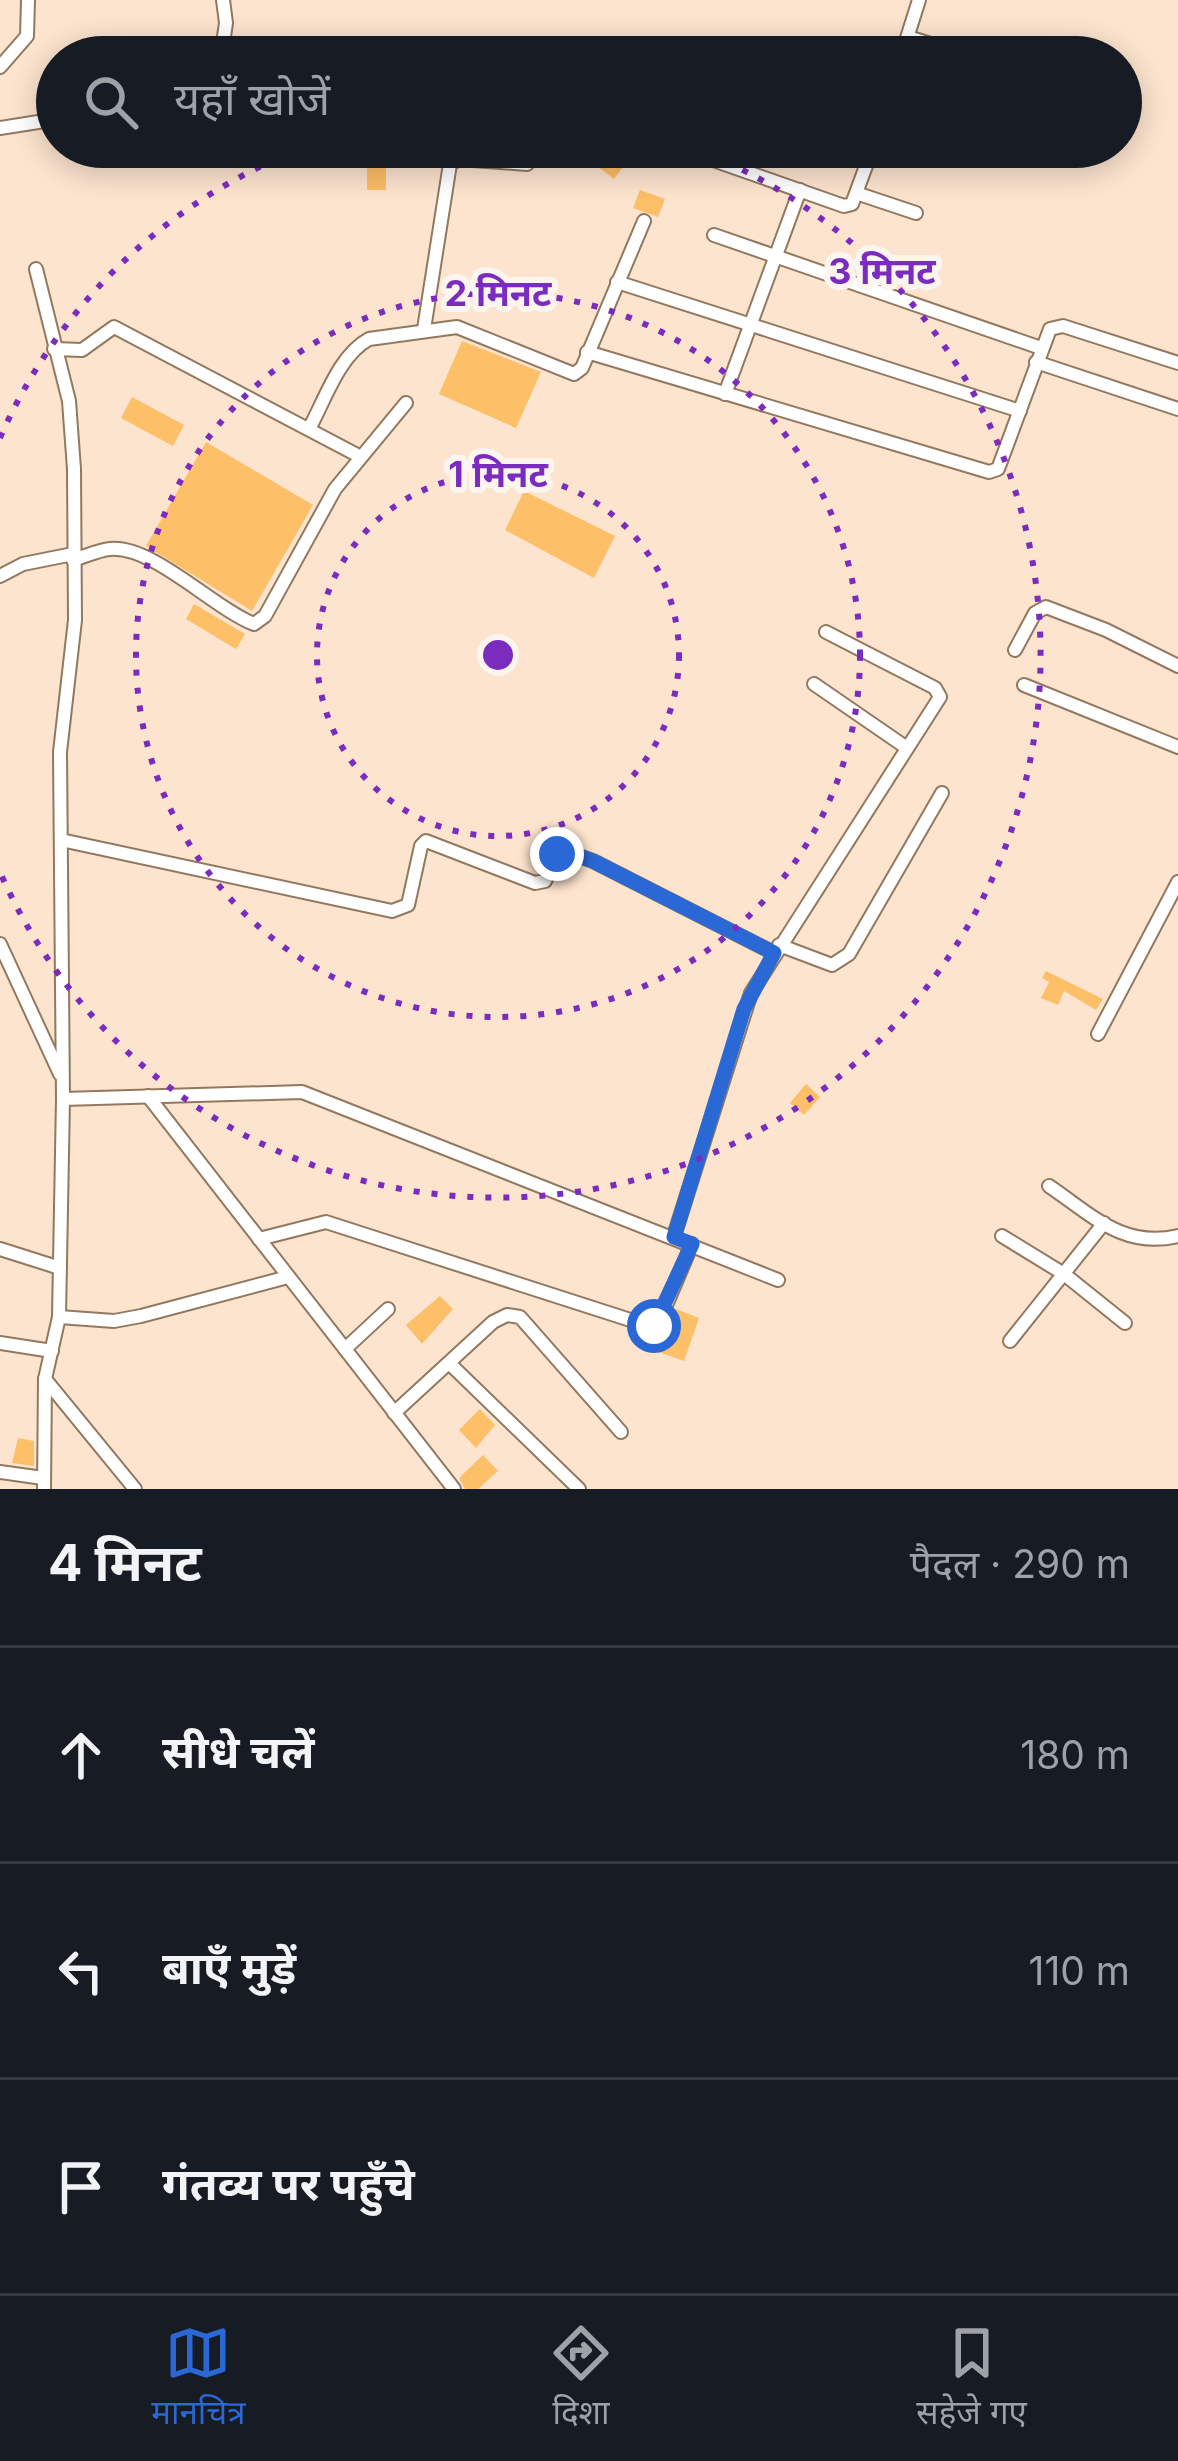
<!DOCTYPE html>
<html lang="hi">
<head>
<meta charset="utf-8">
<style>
  body { margin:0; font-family:Inter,"Noto Sans Devanagari",sans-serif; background:#20242c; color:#f1f3f6 }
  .stop { position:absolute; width:36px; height:36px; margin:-27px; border:9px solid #2a68d5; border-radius:50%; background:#fff }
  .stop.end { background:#2a68d5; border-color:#fff; box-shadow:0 3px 12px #0008 }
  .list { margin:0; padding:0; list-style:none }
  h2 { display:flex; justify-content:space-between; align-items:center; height:156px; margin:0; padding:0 48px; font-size:51px }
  h2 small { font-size:39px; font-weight:400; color:#9ea1a6 }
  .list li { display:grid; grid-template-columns:78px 1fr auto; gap:36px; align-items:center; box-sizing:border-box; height:216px; padding:0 48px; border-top:3px solid #363941 }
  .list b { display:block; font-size:45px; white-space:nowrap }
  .list em { font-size:39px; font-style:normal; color:#9ea1a6 }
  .icon { flex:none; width:66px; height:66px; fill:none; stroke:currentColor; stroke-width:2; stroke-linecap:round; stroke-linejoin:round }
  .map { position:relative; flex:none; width:1178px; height:1489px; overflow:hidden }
  .search { position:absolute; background:#171b24; box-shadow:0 6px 30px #0003; left:36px; right:36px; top:36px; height:132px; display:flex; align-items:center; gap:30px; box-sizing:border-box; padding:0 42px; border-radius:66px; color:#9ea1a6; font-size:45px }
  .sheet { height:804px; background:#171b24 }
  nav { display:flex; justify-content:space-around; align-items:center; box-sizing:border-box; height:168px; border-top:3px solid #363941; background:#171b24; font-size:33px; color:#9ea1a6 }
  nav a { display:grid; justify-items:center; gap:6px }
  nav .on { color:#2a68d5 }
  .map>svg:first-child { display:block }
  .building { fill:#fdbf67 }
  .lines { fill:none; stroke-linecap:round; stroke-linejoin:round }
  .minor-casing { stroke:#92785f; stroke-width:16 }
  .minor { stroke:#fff; stroke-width:12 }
  .route { stroke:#2a68d5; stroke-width:15 }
  .ring { fill:none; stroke:#7b2cbf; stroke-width:6; stroke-dasharray:6 12 }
  .centre { fill:#7b2cbf; stroke:#fbf5ef; stroke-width:6 }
  .ring-label { font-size:36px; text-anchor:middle; font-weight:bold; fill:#7b2cbf; stroke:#fbf5ef; stroke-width:12; stroke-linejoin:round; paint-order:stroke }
</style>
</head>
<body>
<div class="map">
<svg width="1178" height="1489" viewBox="0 0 1178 1489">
  <rect width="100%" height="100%" fill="#fce4ce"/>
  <g class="building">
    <polygon points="599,147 615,147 630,158 614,179 589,160"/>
    <rect x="367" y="158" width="19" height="32"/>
    <polygon points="640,190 665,199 658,217 633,208"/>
    <polygon points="462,341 541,372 516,428 439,394"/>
    <polygon points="132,397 184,425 173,446 121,418"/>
    <polygon points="206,442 313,505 252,611 146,546"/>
    <polygon points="524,491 615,536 594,578 505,530"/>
    <polygon points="194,604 245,634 236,649 186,619"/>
    <polygon points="1046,971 1103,999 1096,1010 1064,991 1058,1005 1041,998 1049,982 1042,978"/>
    <polygon points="806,1084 820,1097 804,1115 790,1103"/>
    <polygon points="440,1296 453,1309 422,1344 406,1325"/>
    <polygon points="676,1309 699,1318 684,1361 656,1351"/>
    <polygon points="480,1409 495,1425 476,1448 459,1430"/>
    <polygon points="18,1438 34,1441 34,1466 12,1463"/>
    <polygon points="483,1455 498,1471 478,1489 465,1489 459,1478"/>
  </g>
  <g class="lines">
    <defs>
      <g id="minor">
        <polyline points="908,37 972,57"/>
        <polyline points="221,57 226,23 223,0"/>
        <polyline points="901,57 919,0"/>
        <polyline points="0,67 27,36 28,0"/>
        <polyline points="0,128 57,119"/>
        <polyline points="696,154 844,206 852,204 873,147"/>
        <polyline points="859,194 916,213"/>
        <polyline points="714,235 1041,348"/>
        <polyline points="36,269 69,401 74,469 75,620 60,752 63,1099 59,1317 45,1379 44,1489"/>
        <polyline points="617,282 1020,411"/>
        <polyline points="424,329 450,164 459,159 527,164"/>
        <polyline points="54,349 82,350 114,327 361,457"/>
        <polyline points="587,352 989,472 998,469 1050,329 1063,326 1178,363"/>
        <polyline points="1036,362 1178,409"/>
        <polyline points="725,394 800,190"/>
        <path d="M309 429C325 400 339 355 369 339L457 327 574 374 582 368 644 221"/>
        <path d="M73 560C84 557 98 550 110 549 153 545 213 608 254 624L265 616 335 489 406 403"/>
        <polyline points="0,576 23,564 73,554"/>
        <polyline points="1015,650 1035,613 1046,607 1106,630 1178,666"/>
        <polyline points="814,684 907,748"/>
        <polyline points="1024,685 1178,747"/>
        <polyline points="61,840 392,911 408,905 421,846 426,841 535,883 545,881 557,853 565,851 593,861 774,953"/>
        <polyline points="0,944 60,1074"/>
        <polyline points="779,945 832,965 849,954 942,793"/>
        <polyline points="1098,1034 1178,882"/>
        <polyline points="148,1096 454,1489"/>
        <polyline points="63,1099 302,1092 778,1280"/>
        <path d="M1049 1186C1092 1215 1123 1249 1178 1236"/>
        <polyline points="674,1236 751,993 940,697 935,688 826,632"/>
        <polyline points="1002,1236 1064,1274 1125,1323"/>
        <polyline points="259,1239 326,1222 649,1326 658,1324 692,1244"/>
        <polyline points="0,1249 60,1268"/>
        <polyline points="59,1317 114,1321 141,1316 288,1277"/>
        <polyline points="1010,1341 1104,1223"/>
        <polyline points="0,1343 52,1351"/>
        <polyline points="345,1349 388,1309"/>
        <polyline points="449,1363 579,1489"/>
        <polyline points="45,1379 135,1489"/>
        <polyline points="394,1413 493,1322 507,1315 520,1317 621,1432"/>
        <polyline points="0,1472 43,1478"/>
      </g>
    </defs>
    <use href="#minor" class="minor-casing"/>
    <use href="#minor" class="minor"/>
  </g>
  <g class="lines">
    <polyline class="route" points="557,854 565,851 593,861 774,953 744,1009 674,1237 692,1244 654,1326"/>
  </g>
  <g class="ring">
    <circle cx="498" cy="655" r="181"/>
    <circle cx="498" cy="655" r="362"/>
    <path d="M0 438A543 543 0 0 1 303 148M693 148A543 543 0 1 1 0 872"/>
  </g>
  <circle cx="498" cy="655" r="18" class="centre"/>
  <g class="ring-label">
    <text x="882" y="284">3 मिनट</text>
    <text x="498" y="306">2 मिनट</text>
    <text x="498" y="487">1 मिनट</text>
  </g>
</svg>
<div class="stop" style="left:654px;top:1326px"></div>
<div class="stop end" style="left:557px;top:854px"></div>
<div class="search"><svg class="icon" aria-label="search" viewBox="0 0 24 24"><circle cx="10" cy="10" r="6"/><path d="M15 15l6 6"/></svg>यहाँ खोजें</div>
</div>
<section class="sheet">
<h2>4 मिनट<small>पैदल · 290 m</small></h2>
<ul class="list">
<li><svg class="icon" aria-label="ahead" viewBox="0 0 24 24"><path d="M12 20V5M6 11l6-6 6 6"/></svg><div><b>सीधे चलें</b></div><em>180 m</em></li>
<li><svg class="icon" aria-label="left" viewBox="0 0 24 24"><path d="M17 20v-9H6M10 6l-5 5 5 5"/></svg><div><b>बाएँ मुड़ें</b></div><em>110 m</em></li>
<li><svg class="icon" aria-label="arrive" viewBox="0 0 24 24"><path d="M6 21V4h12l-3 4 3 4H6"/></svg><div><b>गंतव्य पर पहुँचे</b></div></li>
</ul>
</section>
<nav>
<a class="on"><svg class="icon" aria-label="map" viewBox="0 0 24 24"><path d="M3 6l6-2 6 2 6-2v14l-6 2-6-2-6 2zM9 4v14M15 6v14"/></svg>मानचित्र</a>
<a><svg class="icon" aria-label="directions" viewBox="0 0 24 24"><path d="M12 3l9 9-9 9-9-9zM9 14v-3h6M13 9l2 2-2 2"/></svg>दिशा</a>
<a><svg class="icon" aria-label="saved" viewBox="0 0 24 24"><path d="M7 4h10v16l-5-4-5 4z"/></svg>सहेजे गए</a>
</nav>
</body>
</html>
